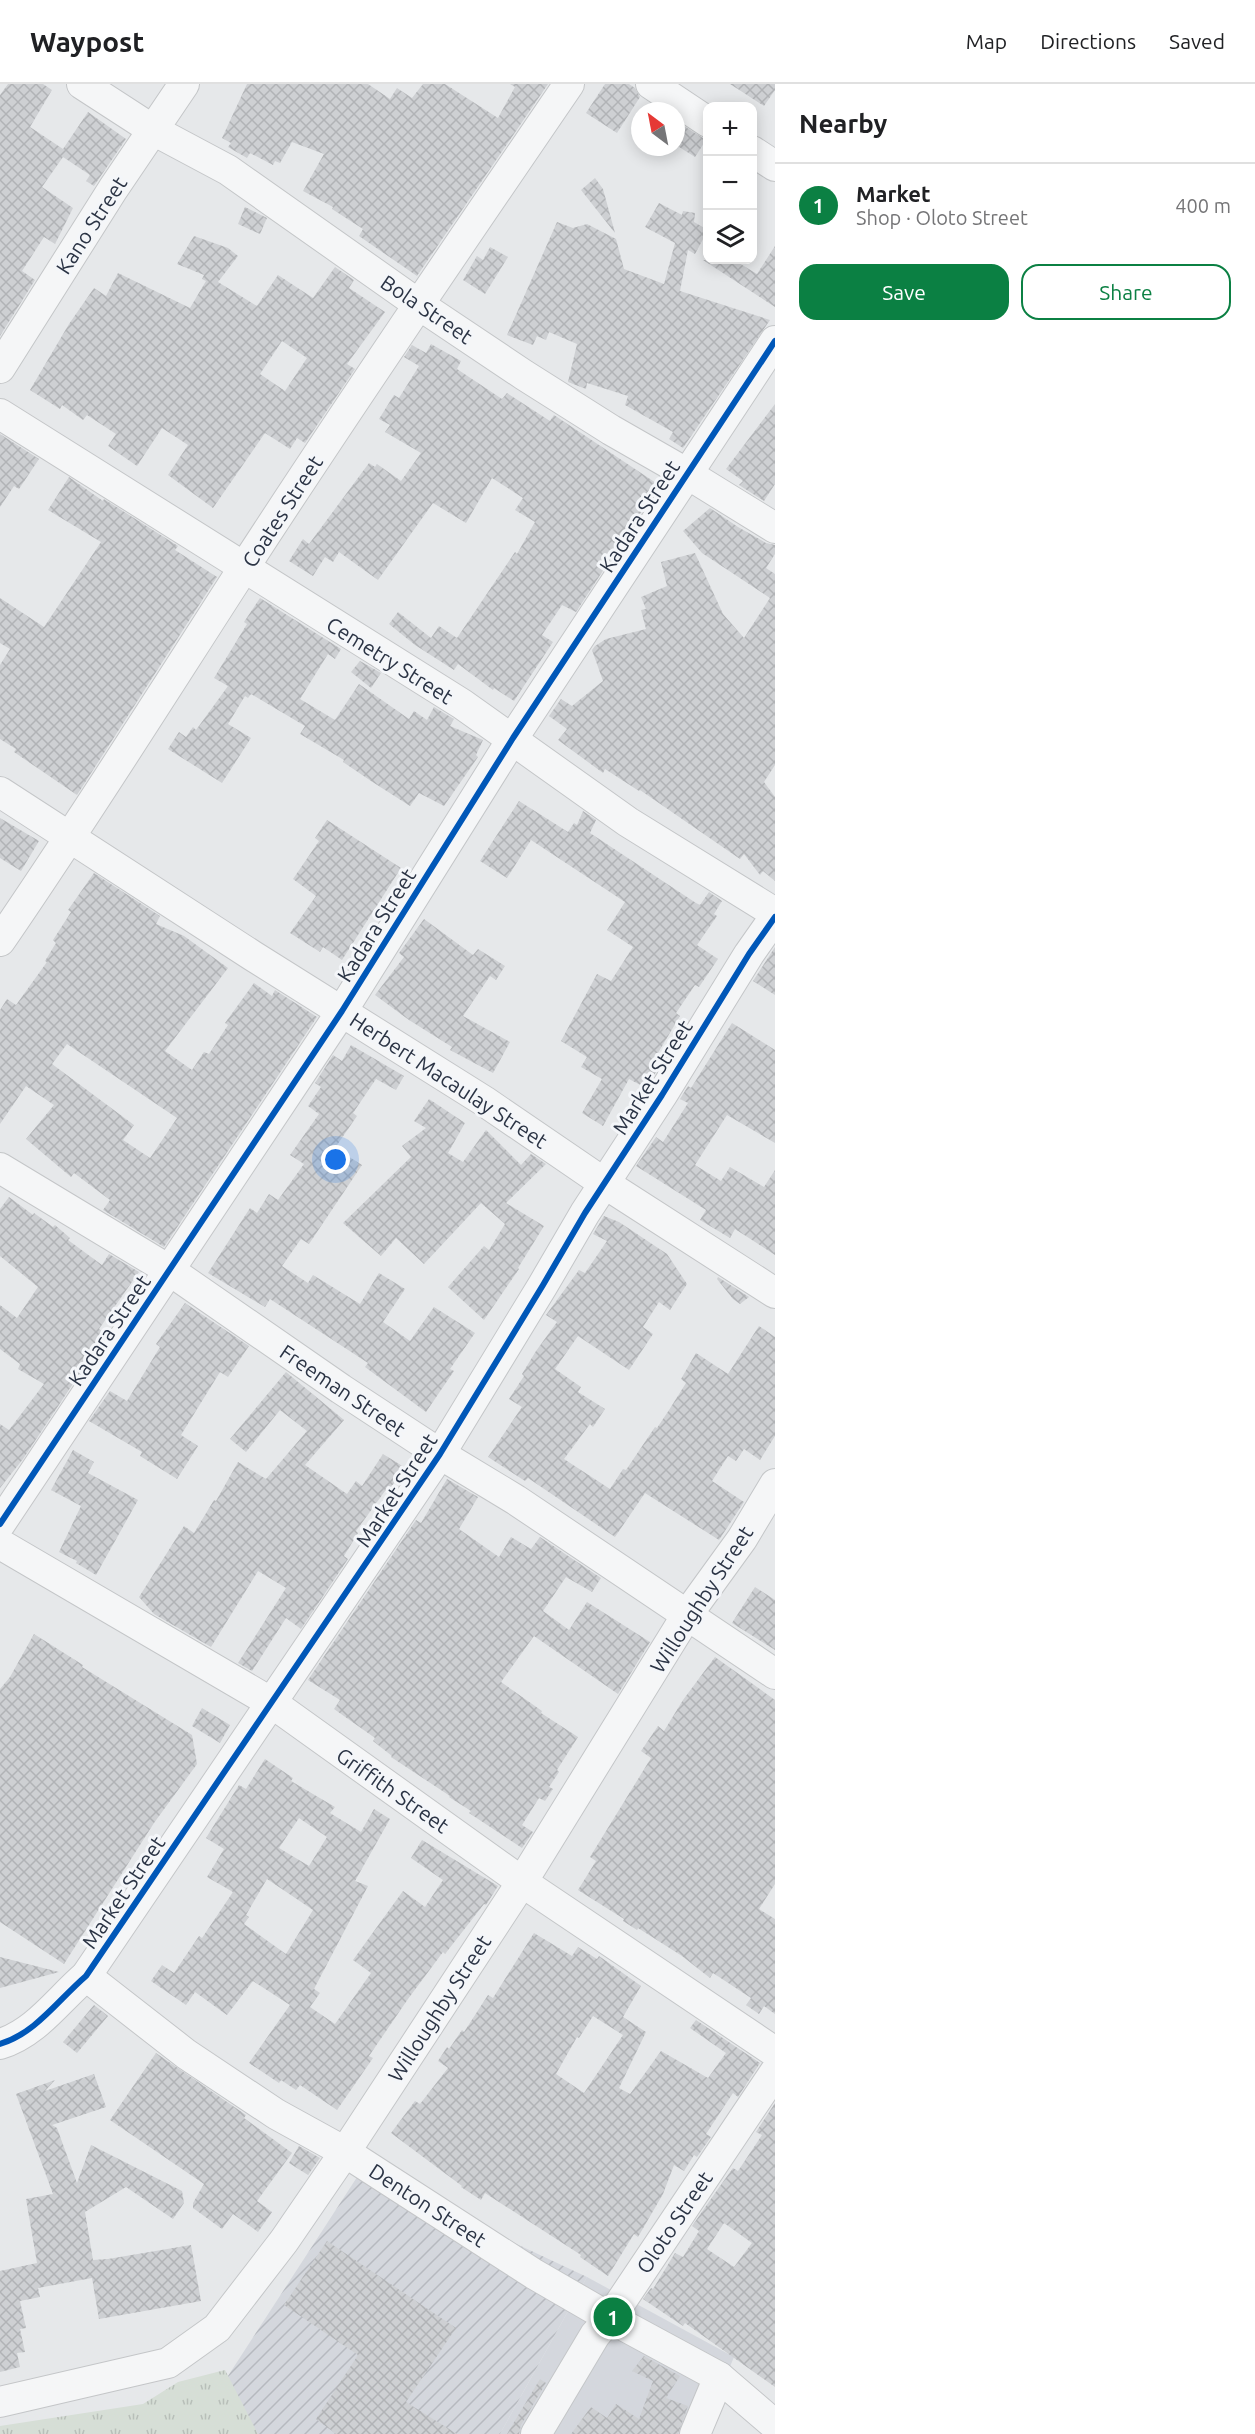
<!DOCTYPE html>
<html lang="en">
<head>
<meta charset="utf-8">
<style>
  body { margin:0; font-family:Ubuntu,sans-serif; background:#f2f2f2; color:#202124 }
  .controls { position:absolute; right:18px; top:18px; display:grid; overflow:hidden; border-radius:12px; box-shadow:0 3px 15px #0003 }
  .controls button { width:54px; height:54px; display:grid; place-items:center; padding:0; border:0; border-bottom:2px solid #e0e0e0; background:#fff; color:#202124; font:30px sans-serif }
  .compass { position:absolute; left:631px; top:18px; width:54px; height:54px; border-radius:50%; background:#fff; box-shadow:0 3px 15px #0003; rotate:328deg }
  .you { position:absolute; left:336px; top:1076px; width:21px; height:21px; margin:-15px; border:4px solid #fff; border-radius:50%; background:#1a73e8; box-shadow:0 0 0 9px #1a73e833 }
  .badge { display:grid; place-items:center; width:39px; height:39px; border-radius:50%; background:#0b8043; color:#fff; font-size:20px; font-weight:700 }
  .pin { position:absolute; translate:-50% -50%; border:3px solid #fff; box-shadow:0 2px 6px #0006 }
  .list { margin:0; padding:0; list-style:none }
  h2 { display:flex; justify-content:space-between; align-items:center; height:78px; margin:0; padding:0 24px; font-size:26px }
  h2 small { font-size:20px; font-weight:400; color:#757577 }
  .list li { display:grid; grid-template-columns:39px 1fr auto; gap:18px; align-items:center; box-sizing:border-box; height:84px; padding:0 24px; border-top:2px solid #e0e0e0 }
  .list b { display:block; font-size:22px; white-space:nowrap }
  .list p { margin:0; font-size:20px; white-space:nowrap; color:#757577 }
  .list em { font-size:20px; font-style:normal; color:#757577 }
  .actions { display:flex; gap:12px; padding:18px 24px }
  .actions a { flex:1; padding:14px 0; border:2px solid #0b8043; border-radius:18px; text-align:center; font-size:21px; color:#0b8043 }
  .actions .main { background:#0b8043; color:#fff }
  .icon { flex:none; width:33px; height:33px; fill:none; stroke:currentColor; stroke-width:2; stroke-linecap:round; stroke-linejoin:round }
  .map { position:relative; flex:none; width:775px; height:2350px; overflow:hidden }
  header { display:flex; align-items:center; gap:36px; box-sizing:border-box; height:84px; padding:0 30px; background:#fff; border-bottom:2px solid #e0e0e0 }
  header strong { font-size:28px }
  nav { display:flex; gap:33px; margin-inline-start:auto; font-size:21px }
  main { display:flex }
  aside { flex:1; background:#fff }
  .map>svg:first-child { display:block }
  .built { fill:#d4d7dd }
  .industrial { fill:url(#industrial-furrows) }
  .park { fill:url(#park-tufts) }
  .building { fill:url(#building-cross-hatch); fill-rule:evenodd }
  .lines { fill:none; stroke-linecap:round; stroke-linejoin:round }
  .minor-casing { stroke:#c4c6c8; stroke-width:32 }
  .minor { stroke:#f5f6f7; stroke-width:30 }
  .cycleway-casing { stroke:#f4f6f9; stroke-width:10 }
  .cycleway { stroke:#0057b8; stroke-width:6 }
  .labels { text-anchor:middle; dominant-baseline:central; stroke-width:6; stroke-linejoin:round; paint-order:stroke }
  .street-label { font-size:21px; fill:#2b3445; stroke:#f4f6f9 }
</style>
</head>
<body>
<header>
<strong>Waypost</strong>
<nav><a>Map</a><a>Directions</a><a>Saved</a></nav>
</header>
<main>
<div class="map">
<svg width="775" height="2350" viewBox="0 0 775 2350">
  <defs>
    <pattern id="industrial-furrows" width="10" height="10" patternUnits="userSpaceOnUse" patternTransform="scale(1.5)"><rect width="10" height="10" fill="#d4d7dd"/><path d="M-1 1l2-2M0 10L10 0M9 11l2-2" fill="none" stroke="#b6b9bf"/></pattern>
    <pattern id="park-tufts" width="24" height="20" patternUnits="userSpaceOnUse" patternTransform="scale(1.5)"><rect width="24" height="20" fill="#d6ded6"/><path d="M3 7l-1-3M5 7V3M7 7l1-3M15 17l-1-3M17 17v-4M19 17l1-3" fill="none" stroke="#b8bfb9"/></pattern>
    <pattern id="building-cross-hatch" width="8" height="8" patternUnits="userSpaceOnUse" patternTransform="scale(1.5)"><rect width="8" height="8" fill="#ced0d3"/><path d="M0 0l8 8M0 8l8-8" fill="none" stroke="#b1b3b6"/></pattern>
  </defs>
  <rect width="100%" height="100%" fill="#e6e8ea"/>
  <polygon class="built" points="587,2193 734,2273 702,2350 500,2350"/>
  <polygon class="industrial" points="361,2087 587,2193 500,2350 253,2350 226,2295"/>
  <polygon class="park" points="225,2286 258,2350 0,2350 0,2342 143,2320 178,2298"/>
  <g class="building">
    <polygon points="8,0 43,0 52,6 30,43 63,65 88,28 126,55 94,102 86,97 90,91 63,73 42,103 73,124 55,160 44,153 22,187 35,196 0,252 0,11"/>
    <polygon points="247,0 368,0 390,15 397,4 412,14 423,0 445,0 498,34 515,3 510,0 548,0 417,192 359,152 363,145 332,125 333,123 303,107 324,70 292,58 280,79 275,77 273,81 250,69 247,74 228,63 231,59 222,54"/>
    <polygon points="605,0 629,0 635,4 640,13 617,49 586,29"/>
    <polygon points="730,0 775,0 775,6 764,22"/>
    <polygon points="676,37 706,56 695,73 676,61"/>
    <polygon points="595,94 603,105 615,149 581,106"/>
    <polygon points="659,119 682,131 683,127 695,129 694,138 708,146 695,170 688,166 680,207 770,236 683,364 669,355 673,348 625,321 628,312 587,299 586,305 568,298 577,260 549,248 546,256 537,252 533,261 507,251 557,138 573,144 587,140 616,155 624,185 664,200 675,159 645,143"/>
    <polygon points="245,123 267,134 260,150 238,140"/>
    <path d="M194 152 228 164 238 172 218 198 257 222 278 191 313 214 335 183 354 196 349 204 385 228 347 280 355 285 305 359 297 354 290 365 265 349 213 424 168 391 188 361 162 344 137 382 108 362 116 350 87 331 83 336 62 321 60 325 30 306 69 240 94 204 106 212 118 189 190 224 206 197 202 195 204 191 177 180ZM282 257 307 274 285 307 260 290Z"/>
    <polygon points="775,162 775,223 703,176 734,176 757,190"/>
    <polygon points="490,163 508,173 485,210 463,196 477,172 483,176"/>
    <polygon points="431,260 461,277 457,285 502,315 507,309 550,337 554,331 659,401 576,528 562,521 542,551 553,558 514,617 494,604 493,606 458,580 454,586 415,561 389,540 398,528 431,554 439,542 457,554 515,468 517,470 535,438 515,426 523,414 492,394 466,439 433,419 378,496 339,468 333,478 325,473 313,492 289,477 303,455 309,460 369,379 375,383 377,380 401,397 421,369 385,348 390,341 379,335 394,311 399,314 419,282 404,273 412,261 426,269"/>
    <polygon points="775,320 775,400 764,417 739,401 743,397 726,385"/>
    <polygon points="0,350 39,375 19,405 14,402 0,423"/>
    <polygon points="69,393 103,417 104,415 178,462 175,466 217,493 77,711 14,668 16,665 0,655 0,581 10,565 0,559 0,514 44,543 101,458 48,426"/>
    <polygon points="710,424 738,443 766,459 775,461 775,470 766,484 775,490 775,681 764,698 775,713 775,797 763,787 760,791 744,770 740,775 640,706 639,707 605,685 603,689 558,656 567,645 549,632 561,615 572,622 603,597 592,566 595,562 606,555 646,545 641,526 646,525 641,513 667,502 661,478 695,469 723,530 744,554 770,514 702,469 683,447"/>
    <polygon points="260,514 341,565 335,575 328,570 300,615 335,636 359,600 409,635 414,627 427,636 434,623 454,635 450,642 483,656 476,671 478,673 444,722 419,709 410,722 371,697 343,678 344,676 300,650 305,642 251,610 248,614 245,612 228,640 251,654 222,699 168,665 179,648 186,653 193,643 196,646 228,602 214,594 247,540 244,538"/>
    <polygon points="360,577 381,589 371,604 351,588"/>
    <polygon points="519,717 568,748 574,739 577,741 583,727 596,736 590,749 696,819 700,821 709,808 722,817 714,830 717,832 697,861 718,875 699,903 695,901 676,929 680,932 652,979 659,983 646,1004 629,995 603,1042 582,1029 602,995 581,983 587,973 561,957 597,890 611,897 633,863 607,846 625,818 531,756 507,794 480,777"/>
    <polygon points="0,734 39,757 21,787 0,774"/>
    <polygon points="327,736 401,784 342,876 323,863 320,868 290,849 316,812 293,795 319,757 315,754"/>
    <path d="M94 789 160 832 156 840 184 852 228 884 165 967 192 986 204 968 209 970 228 941 225 939 254 899 272 912 275 906 317 933 164 1163 103 1126 110 1116 74 1089 71 1093 26 1055 54 1021 26 1002 0 1040V926L7 915 16 921 47 878 45 877 56 859 53 856 71 828 68 826ZM67 960 177 1034 150 1074 123 1056 134 1041 52 980Z"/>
    <polygon points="424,835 473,871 478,865 505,882 496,896 490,892 463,932 510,958 493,989 450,966 452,963 409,936 375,911 404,873 399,869"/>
    <polygon points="775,863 775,911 753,897"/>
    <polygon points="732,939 775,966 775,1059 727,1031 695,1081 721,1097 730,1083 764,1103 775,1086 775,1171 735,1145 730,1154 700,1136 706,1126 636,1082 656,1053 663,1058 688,1019 680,1015 688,1002 691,1004"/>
    <polygon points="351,961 404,992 396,1006 376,995 353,1029 357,1032 335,1064 362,1081 309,1160 301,1155 282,1182 308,1199 313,1191 360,1220 379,1189 405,1205 383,1238 410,1257 434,1223 475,1249 450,1285 454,1287 426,1328 365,1283 368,1279 270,1215 265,1223 208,1189 250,1124 257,1129 269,1110 278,1116 304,1080 290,1071 319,1030 308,1022 321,1003 315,999 333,971 342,977"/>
    <polygon points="429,1015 465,1039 448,1069 463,1078 486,1046 521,1081 531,1070 546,1080 506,1119 544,1142 518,1184 519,1185 484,1236 448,1203 484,1162 489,1166 505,1140 481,1119 424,1180 396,1154 381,1172 343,1139 411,1073 402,1062 426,1044 414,1037"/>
    <polygon points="9,1113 33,1131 34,1129 53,1143 55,1141 70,1154 68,1156 102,1181 109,1170 139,1188 99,1245 106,1250 23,1375 0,1404 0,1340 9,1346 44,1300 18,1285 20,1280 0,1265 0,1221 17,1234 38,1203 0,1172 0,1125"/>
    <polygon points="604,1132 619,1138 667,1170 687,1200 670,1226 659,1218 643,1243 653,1250 629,1286 578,1252 555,1285 581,1303 578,1308 605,1325 593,1343 590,1340 564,1375 610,1405 623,1385 626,1386 655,1343 657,1344 669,1326 686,1299 681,1295 696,1269 728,1290 759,1242 775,1253 775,1352 760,1376 744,1365 736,1377 728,1372 712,1397 744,1418 719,1456 645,1409 615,1453 528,1394 525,1397 488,1373 522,1323 509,1315 524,1292 522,1290 536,1267 557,1238 546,1231 579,1186 585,1189 607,1157 593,1150"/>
    <polygon points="718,1193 749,1213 740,1220 733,1215 717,1195"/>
    <polygon points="185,1219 249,1262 228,1293 220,1288 181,1351 198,1362 177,1395 140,1372 142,1368 89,1337 110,1307 127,1317 160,1263 156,1260"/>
    <polygon points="286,1288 344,1336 305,1381 347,1410 356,1397 362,1402 383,1370 404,1383 388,1409 385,1407 356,1447 358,1449 344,1472 348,1475 301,1545 286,1534 252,1587 238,1579 286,1504 258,1487 211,1563 154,1530 139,1513 184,1442 194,1449 214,1416 216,1417 238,1378 266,1395 307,1347 280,1326 246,1368 230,1355"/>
    <polygon points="73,1366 94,1378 88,1389 138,1416 96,1491 76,1479 77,1477 59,1468 81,1422 51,1406"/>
    <polygon points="447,1395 478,1413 459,1445 499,1473 511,1453 531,1465 540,1453 601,1494 592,1508 566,1493 543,1527 569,1546 587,1518 650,1558 618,1610 534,1552 501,1598 542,1627 541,1629 578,1653 557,1686 559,1688 549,1703 553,1705 545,1717 539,1714 522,1741 533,1748 522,1764 469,1729 471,1727 449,1713 450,1712 391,1673 392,1672 373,1657 375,1654 334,1625 340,1616 308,1596 416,1436 421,1439"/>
    <polygon points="755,1503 775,1516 775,1566 732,1539"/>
    <polygon points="34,1550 83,1581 82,1583 192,1651 197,1680 154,1739 64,1880 0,1838 0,1605 10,1593"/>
    <polygon points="715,1573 775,1616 775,1800 759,1825 775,1835 775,1930 764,1922 759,1930 746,1921 751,1914 713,1889 710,1894 682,1872 638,1844 637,1846 623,1837 624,1835 578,1806 596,1777 590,1773 651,1674 641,1667 658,1642 664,1647 683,1616"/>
    <polygon points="202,1624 230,1641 220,1659 192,1642"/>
    <path d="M265 1675 293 1694 291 1697 335 1723 330 1729 361 1748 374 1725 390 1735 355 1797 368 1802 314 1905 320 1909 310 1923 335 1940 371 1889 353 1876 403 1807 425 1823 443 1796 411 1774 422 1756 498 1802 486 1821 484 1820 445 1870 443 1868 408 1915 369 1972 373 1974 337 2026 300 2001 296 2006 281 1996 279 1999 249 1979 290 1921 253 1897 227 1931 195 1908 186 1921 151 1897 162 1881 174 1889 199 1852 202 1854 233 1808 207 1793 224 1765 206 1754 239 1701 246 1705ZM299 1734 327 1753 309 1782 279 1764ZM267 1795 313 1826 286 1870 244 1840 249 1833 246 1831Z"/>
    <path d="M534 1849 572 1872 578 1863 597 1875 599 1872 641 1902 623 1933 646 1948 619 2004 630 2010 661 1967 708 1994 726 1969 690 1944 696 1936 760 1979 738 2013 733 2009 706 2050 711 2053 697 2073 694 2071 684 2087 674 2081 663 2110 638 2153 634 2150 608 2192 580 2173 581 2171 485 2109 481 2116 461 2103 462 2102 391 2049 415 2017 420 2020 448 1984 438 1977 447 1963 449 1965 462 1946 464 1948 488 1911 493 1914ZM593 1932 623 1951 584 2009 556 1990 577 1953 579 1954Z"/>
    <polygon points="0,1873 59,1888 0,1904"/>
    <polygon points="94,1921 108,1932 77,1969 63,1958"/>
    <polygon points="156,1969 246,2031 244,2034 292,2069 257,2117 272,2128 258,2148 233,2130 222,2145 193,2124 193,2119 204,2100 110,2036"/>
    <polygon points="94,1990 106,2023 52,2041 57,2044 77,2099 91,2061 182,2107 184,2119 173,2135 126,2103 85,2128 93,2176 108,2175 191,2161 201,2217 99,2235 92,2194 38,2204 40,2213 20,2217 26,2244 20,2245 25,2268 17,2269 20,2283 0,2288 0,2187 37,2179 26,2115 53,2110 16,2010 55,1996 45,2007"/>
    <path d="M775 2019V2303L685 2239 683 2242 643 2215 651 2204 653 2205 675 2169 683 2173 699 2147 692 2142 720 2102 733 2084 738 2087 762 2051 756 2048ZM724 2139 752 2159 734 2183 707 2165Z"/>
    <polygon points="299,2062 320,2074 308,2091 289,2079"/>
    <polygon points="327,2157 456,2244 406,2318 457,2350 336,2350 316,2335 358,2271 284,2221"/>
    <polygon points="644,2272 680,2292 666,2314 688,2322 678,2350 571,2350 591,2323 607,2334 616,2320 639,2335 653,2297 632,2287"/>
    <polygon points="540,2295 546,2299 521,2341 519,2350 507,2350"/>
  </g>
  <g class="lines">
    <defs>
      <g id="minor">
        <polyline points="82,0 153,46 228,86 418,220 524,291 611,346 686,389 775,444"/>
        <polyline points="651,0 708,38"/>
        <polyline points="752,67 775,82"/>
        <polyline points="0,284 113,105 184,0"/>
        <polyline points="0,330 462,620 628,738 775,829"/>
        <polyline points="0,708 253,872 484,1017 604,1099 775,1209"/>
        <path d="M0 857C84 735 163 609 243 485 349 322 459 161 569 0"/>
        <polyline points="0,1084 169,1186 341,1305 440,1370 516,1416 775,1590"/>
        <polyline points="0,1440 342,927 513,654 775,257"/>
        <polyline points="0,1460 272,1619 522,1798 775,1968"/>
        <polyline points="86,1892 186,1970 276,2030 345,2068 534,2190 610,2234 719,2293 775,2341"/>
        <path d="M0 1960C36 1949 58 1916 86 1892L440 1370 543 1201 585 1129 662 1011 749 870 775 833"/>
        <polyline points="0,2318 168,2279 217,2244 284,2157 345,2068 522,1798 687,1531 742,1455 775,1400"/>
        <polyline points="536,2350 595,2251 610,2234 775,1988"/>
        <polyline points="695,2350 719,2293"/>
      </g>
    </defs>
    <use href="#minor" class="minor-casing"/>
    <use href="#minor" class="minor"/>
    <defs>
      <g id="cycleway">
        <polyline points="0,1440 342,927 513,654 775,257"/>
        <path d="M0 1960C36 1949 58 1916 86 1892L440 1370 543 1201 585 1129 662 1011 749 870 775 833"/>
      </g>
    </defs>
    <use href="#cycleway" class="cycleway-casing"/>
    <use href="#cycleway" class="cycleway"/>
  </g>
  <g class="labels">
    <g class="street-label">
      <text transform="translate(91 141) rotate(-57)">Kano Street</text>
      <text transform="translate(427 225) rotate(34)">Bola Street</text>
      <text transform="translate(282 427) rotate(-57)">Coates Street</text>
      <text transform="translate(639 432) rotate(-57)">Kadara Street</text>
      <text transform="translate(390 576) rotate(32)">Cemetry Street</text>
      <text transform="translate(376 841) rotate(-58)">Kadara Street</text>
      <text transform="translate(652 993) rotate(-58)">Market Street</text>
      <text transform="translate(449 996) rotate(33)">Herbert Macaulay Street</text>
      <text transform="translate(109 1246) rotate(-56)">Kadara Street</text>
      <text transform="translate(343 1306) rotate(34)">Freeman Street</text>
      <text transform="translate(396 1406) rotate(-57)">Market Street</text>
      <text transform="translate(701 1515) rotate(-57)">Willoughby Street</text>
      <text transform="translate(393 1706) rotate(35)">Griffith Street</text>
      <text transform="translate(123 1808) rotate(-56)">Market Street</text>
      <text transform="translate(439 1924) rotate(-57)">Willoughby Street</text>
      <text transform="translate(428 2121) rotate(33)">Denton Street</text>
      <text transform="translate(674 2138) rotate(-56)">Oloto Street</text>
    </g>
  </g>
</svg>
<div class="controls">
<button>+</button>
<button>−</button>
<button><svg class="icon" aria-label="layers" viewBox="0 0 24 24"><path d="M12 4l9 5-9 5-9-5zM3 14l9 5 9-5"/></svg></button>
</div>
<svg class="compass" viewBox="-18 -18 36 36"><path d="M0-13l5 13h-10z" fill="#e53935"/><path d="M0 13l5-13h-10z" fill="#757577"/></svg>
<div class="you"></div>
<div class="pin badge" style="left:613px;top:2233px">1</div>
</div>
<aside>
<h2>Nearby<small></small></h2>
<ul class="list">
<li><span class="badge">1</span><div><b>Market</b><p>Shop · Oloto Street</p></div><em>400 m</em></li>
</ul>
<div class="actions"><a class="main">Save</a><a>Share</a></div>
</aside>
</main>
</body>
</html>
